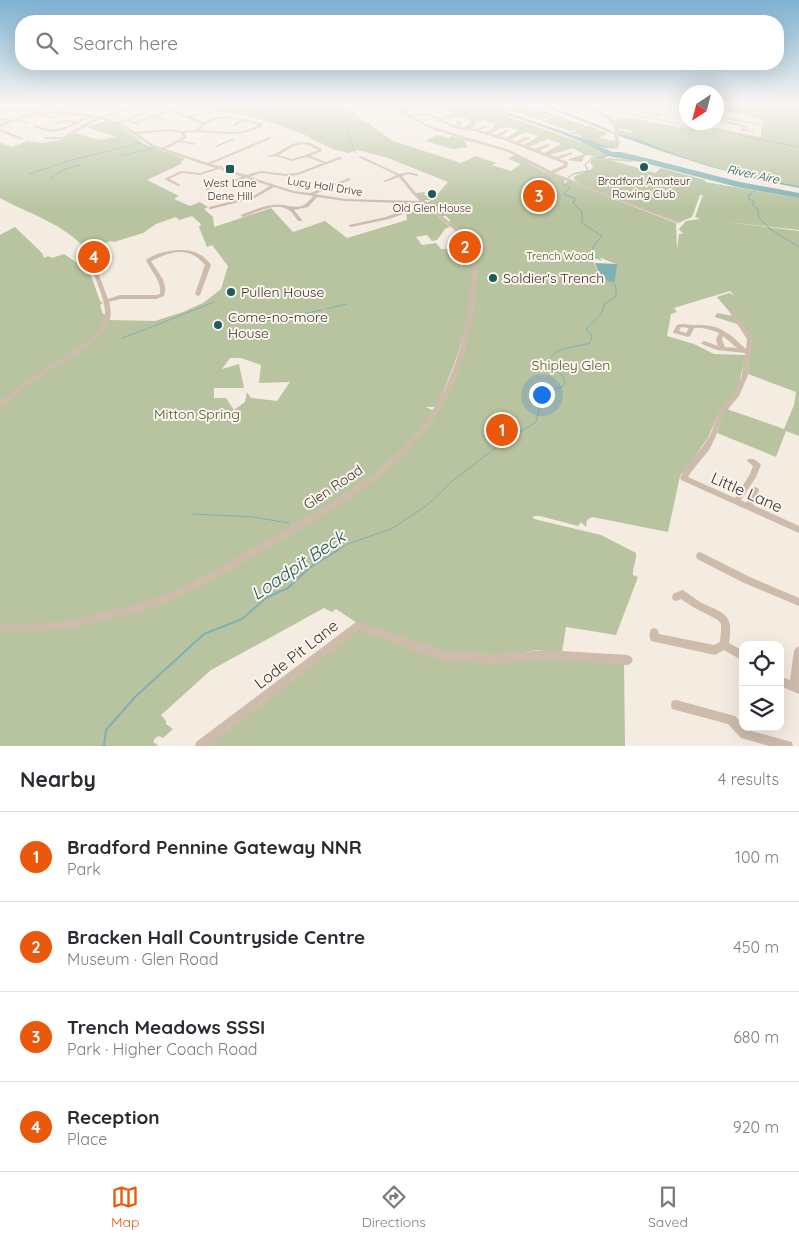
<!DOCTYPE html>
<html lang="en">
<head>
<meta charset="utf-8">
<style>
  body { margin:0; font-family:Quicksand,sans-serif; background:#f2f2f3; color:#2b2b33 }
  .controls { position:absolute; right:15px; bottom:15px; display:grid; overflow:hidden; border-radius:10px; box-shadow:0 5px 20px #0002 }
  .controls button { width:45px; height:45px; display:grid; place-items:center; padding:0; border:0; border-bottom:1px solid #e1e1e2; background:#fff; color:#2b2b33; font:25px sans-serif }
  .compass { position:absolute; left:679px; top:85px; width:45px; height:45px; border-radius:50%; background:#fff; box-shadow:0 5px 20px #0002; rotate:216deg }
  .you { position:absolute; left:541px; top:394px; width:18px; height:18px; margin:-12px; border:4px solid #fff; border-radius:50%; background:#1a73e8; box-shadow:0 0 0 8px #1a73e833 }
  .badge { display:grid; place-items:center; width:32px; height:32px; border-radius:50%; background:#ea580c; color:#fff; font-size:16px; font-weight:700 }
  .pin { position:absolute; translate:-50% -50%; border:2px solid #fff; box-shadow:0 1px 5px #0006 }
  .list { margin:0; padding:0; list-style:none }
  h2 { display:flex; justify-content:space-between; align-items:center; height:65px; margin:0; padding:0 20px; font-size:21px }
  h2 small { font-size:16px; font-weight:400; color:#7c7c81 }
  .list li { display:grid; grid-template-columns:32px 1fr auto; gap:15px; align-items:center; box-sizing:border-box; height:90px; padding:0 20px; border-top:1px solid #e1e1e2 }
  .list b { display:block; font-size:19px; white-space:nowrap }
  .list p { margin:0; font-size:16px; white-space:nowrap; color:#7c7c81 }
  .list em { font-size:16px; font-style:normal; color:#7c7c81 }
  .icon { flex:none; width:28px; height:28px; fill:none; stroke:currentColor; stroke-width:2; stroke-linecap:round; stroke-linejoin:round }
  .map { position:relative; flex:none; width:799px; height:746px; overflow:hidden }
  .search { position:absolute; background:#fff; box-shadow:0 5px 20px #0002; left:15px; right:15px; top:15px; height:55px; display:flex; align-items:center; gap:12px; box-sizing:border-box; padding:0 18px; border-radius:20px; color:#7c7c81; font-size:19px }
  .sheet { height:425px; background:#fff }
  nav { display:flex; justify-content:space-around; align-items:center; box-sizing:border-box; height:70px; border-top:1px solid #e1e1e2; background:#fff; font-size:14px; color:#7c7c81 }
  nav a { display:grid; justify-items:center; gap:2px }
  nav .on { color:#ea580c }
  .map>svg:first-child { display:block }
  .green { fill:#b8c4a0; fill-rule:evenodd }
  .water { fill:#7fb0b2 }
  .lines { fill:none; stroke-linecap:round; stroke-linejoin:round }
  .stream-far1 { stroke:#7fb0b2; stroke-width:1 }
  .stream { stroke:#7fb0b2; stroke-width:2 }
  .minor { fill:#cdbbac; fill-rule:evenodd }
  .rail { stroke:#3b302b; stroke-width:1; stroke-dasharray:0.5 2; stroke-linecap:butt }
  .minor-bridge { stroke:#cdbbac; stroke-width:4 }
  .poi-dot { fill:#1f5a5e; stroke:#fbf5ee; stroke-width:2 }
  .labels { text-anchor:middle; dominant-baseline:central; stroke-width:4; stroke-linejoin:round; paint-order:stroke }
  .far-poi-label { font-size:11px; fill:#3b302b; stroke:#fbf5ee }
  .far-street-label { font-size:11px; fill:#3b302b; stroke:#fbf5ee }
  .far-park-label { font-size:11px; fill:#4a5a2e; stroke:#fbf5ee }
  .far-water-label { font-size:12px; font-style:italic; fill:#1f5a5e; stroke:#fbf5ee }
  .poi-label { font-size:14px; fill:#3b302b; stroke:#fbf5ee; text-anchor:start }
  .park-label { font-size:14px; fill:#4a5a2e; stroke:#fbf5ee }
  .street-label { font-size:14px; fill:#3b302b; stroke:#fbf5ee }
  .near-street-label { font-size:16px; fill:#3b302b; stroke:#fbf5ee }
  .near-water-label { font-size:18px; font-style:italic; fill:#1f5a5e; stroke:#fbf5ee }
</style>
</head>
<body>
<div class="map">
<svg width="799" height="746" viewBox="0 0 799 746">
  <rect width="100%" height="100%" fill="#f4ebe1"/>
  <g class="green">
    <path d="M191 104H351L348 108 342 109H352L363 121 372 124 370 125 393 141 461 163 476 156 496 163 492 165 511 171 521 164 508 159 515 155 542 171 564 179 563 184 568 181 676 223 677 250 679 234H683L679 229 686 221 700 219 695 217 703 195H700L692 217 680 222 580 184 573 178C580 172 587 174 593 167L590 162 592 159 601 158 589 155 584 156 582 162 567 160 584 154 572 148 550 155 544 153 561 144 548 139 528 147 524 145 539 136 525 132 509 140 505 139 516 132 517 129 503 127 489 134 484 133 494 128 495 124 486 121 477 122C474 127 469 130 463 129L471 122C460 113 453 118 441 120V118L451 114 449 111 426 106 406 112 388 104H468L498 113 591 146 606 157 604 158 655 173 661 168 705 180V182L799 198V230L720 221 799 231V436L786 431 776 457 717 433 722 415 727 409 784 429 794 405 796 392 748 374 752 337 737 324 715 317 717 313 733 316 717 297 729 293 734 295 730 291 674 308 677 312 671 314 667 336 694 344 714 354 746 355 737 391 719 412 708 438 680 476 668 532 592 517 587 520 586 527 581 522 578 526 540 516H533L534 519 601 535 636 553C637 561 632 568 633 575L638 577 616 635 566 627 562 652 539 650 508 654 466 655 445 652 425 647 359 622 357 623 336 609 332 612 324 608 211 670 161 715 166 721V724L173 729 163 738 159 736 154 739V743L158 744 156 746H0V235L15 227 42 253 44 258 48 256 52 258 64 254 83 267H88L100 301 103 303 100 305 103 314 106 315 105 323H107L108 320 155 321 183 312 203 303 221 289 228 266 212 245 207 247 199 227 201 224 192 216 179 220 176 217 156 224 143 233 114 242 111 241 83 250 80 247 81 244C58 222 28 213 0 198V142L11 147 28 141 42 143 60 140 76 133 99 140 116 137 87 127 108 120C122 126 131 134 143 143L141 144H144L185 159 181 162V164L147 180 179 196 174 199 190 206 200 202 208 207 204 209 213 217 214 227 271 208 293 232 325 221 347 238 407 220 406 213 429 208 450 227 445 229 437 240 432 241 427 235 416 237 422 245 436 243 441 249H451L454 253 474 255C473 314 461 354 436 407H426L434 411C406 457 357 486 313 514 275 537 236 560 196 580L194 582 197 585C270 547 388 486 434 418 468 368 478 305 477 247L479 245 450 223V220L446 216H441L426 203 431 200H423L416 193 425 192 424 195 436 196 448 182 388 158 358 150 348 153 332 149 303 134 275 124 245 115 199 108ZM601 258 616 264 615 278 605 279 599 273 592 259ZM230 358H241L261 365 259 383 290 382 277 401 251 398 247 392 245 402 234 410 226 398H214V388H244L239 364 222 369Z"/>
    <polygon points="486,104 531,104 524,109 531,107 555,115 541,120 516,112 519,111 512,112"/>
    <path d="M717 104 799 105V186C757 178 716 168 675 155 655 148 638 139 617 134L618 129 629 133 635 132 617 128 611 120 631 118 681 128 682 126 687 127 743 136 693 126 694 124 761 137V127L763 120 751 117 749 114 717 110Z"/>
    <polygon points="557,116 585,125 577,129 589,125 597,129 592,132 599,130 608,133 597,139 584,136 615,143 615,147 614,149 579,138 581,136 573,133 576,131 573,130 570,131 542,121"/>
    <polygon points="436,135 450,138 451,136 483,144 464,141 468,147 453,149 425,141"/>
    <polygon points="359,629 432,656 544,658 624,663 625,746 208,746"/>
  </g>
  <g class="water">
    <path d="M468 104H480L495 108 614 149 601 147 613 152H621L654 160 740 182 799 193V198L737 187 641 162 608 156 606 157C596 141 493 110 468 104Z"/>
    <path d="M539 104H544L603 127 615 133 642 140 661 149 689 159 739 174 799 186V188C707 171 625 139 539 104Z"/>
    <polygon points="595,263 617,264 615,281 609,282 599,273"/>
  </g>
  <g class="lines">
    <g class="stream-far1">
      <polyline points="217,146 234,139"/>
      <polyline points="121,156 154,148"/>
      <polyline points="29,174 68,161 141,143"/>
      <polyline points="568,178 573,174 588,171 585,165 592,158 605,157"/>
      <polyline points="50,179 62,170 80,165"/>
      <polyline points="565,180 562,183 570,188 563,194 576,199 573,203 582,212 582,223 602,236 593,247 593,256 601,260"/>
      <polyline points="757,189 749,195 749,199 755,202 752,204 759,211 758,216 770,229 799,247"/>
      <polyline points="327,309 346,304"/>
      <polyline points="255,323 322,310"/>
      <polyline points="149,328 214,302"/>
      <polyline points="122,338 147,329"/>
      <polyline points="193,514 253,517 289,523"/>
      <path d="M336 551 348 544 393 528 426 506 455 479 498 446 536 422 543 392 562 387 565 382 563 376 547 363C555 346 574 348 590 343L592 336 586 329 601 314 605 304 616 296V288L613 281"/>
    </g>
    <polyline class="stream" points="104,746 106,730 135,697 204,634 242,619 266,598 288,588 309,568 338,550"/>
    <g class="minor">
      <polygon points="11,104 16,104 3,109 1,108"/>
      <polygon points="35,104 40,104 33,107 31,106"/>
      <path d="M67 104H70L71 107 62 112 81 113 101 117 135 104H140L105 118 118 122 145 112V114L130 120 135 122 179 106 182 107 156 117 166 119V121L153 118 138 124 140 125 138 126 127 121 121 123 135 132 170 129 182 131 196 130 202 124 174 113 182 110 184 111 179 113 187 116 199 113V115L191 117 204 122C223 112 243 118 262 124V126C237 141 212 129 184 133L187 137 182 141 195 143V145L179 142 165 149 208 163 269 137H271V139L211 164 219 166H222L223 168 246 175 261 171 286 174 297 173 323 163 307 157 291 161 276 156 268 157 266 156 275 154 286 147 298 142 310 143 322 149V151L310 156 326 162 339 157H341V159L298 175 286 176 261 173 250 177 294 191 310 193 349 178H350V180L315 194 345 199 420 201 413 194 399 177 385 182 383 181 397 175 358 157 361 156 399 174 408 172 418 174V176H417L408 174 402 176 415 192 477 246C478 303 470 359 440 409 401 474 332 510 269 547 228 571 186 597 141 612 133 614 124 615 115 617 96 622 76 628 57 630 38 632 19 631 0 631V623C19 623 38 624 57 622 77 620 96 613 116 609 124 607 133 606 141 603 184 589 224 565 263 542 325 506 397 470 435 406 465 357 472 302 473 246L423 203H407L410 208 409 212 389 219 351 227 349 226V225L386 217 405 210 406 208 402 203 345 201 317 197 308 207 294 210 302 220V221H298C295 217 292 211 287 209 275 202 255 213 243 217L241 216V215C252 211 262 206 273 205 284 203 294 210 304 205 307 203 311 199 313 196L293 193 274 187 255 198 211 209H209V207L253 196 270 186 246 178 208 190H206V188L242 177 219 169 200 175 182 173 169 179 181 185 178 186 164 179 181 171 200 173 215 168 152 147 123 127 107 120 102 119H100L64 139H45L43 138 45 137H62L96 118C90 117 86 119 81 122 63 131 52 136 33 126L35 125C51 131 58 131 74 123L65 122 58 124 56 123 57 122 65 120 77 121 87 116 39 113 54 117 52 118 34 115 18 120 29 122V124L15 121 0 127V125L7 121 0 120V118L10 120 35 113 0 111V109L58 112 67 107ZM228 118 241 120 234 124V126H235L245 121 258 125C240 136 220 131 200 130 208 121 216 119 228 118ZM170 131 181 133 183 137 162 148 154 145 138 134ZM303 144 308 145 318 150 306 155 291 159 279 155 294 146Z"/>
      <path d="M384 104H388L408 114 428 113 455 126 458 124 455 121 458 120 462 124 458 126 475 129 487 125V127L479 130 496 135 506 130H508V132L500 136 516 142 527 137H529V139L519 143 535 149 547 144H549V146L539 151 556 157 572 152V154L559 159 568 162 567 167 554 173 682 222 678 223 549 174 508 152 431 129ZM427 115 454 128 474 131 507 141 565 164 564 165 551 171 510 150 433 127 411 116Z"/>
      <polygon points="608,104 635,104 619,107"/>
      <polygon points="650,104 654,104 651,107 653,110 650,112 660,114 660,116 638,112 640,111 647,112 649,110 647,107"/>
      <polygon points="659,104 666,104 686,109 686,111"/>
      <polygon points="96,106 116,106 118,107 116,108 95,108"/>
      <polygon points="422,106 439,112 440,113 437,114 421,108"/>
      <polygon points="591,107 593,107 610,117 618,128 619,142 620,143 619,144 618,149 615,148 615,143 570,133 572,132 615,141 614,128 608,119 591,109"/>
      <polygon points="716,115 757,123 759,124 757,125 725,119 724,120 746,126 747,127 745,129 755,132 753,133 740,130 743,127 721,122 722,118 716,117"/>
      <polygon points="0,129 23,138 24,139 21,140 0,131"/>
      <polygon points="608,158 632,160 634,161 632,162 609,160 607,159"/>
      <path d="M179 250C193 249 203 254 211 265L200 295 198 296 195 294 205 265C190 246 171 251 151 261 157 272 169 282 164 296L156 299H120L109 302C111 309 112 317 108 324 97 347 53 368 32 382 22 390 12 399 2 407H0V401C10 393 20 385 30 378 50 365 103 339 105 314 106 303 96 278 90 267L91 266 100 260H104V261L96 267 108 299 120 295H156L160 294C162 281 151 271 146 260 155 253 168 251 179 250Z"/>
      <path d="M733 311 735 312 753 339 748 375 739 396 724 414 715 438 709 450 691 472 688 477 735 498 750 474 753 466 747 461 748 459C753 458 758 461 761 465L756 477 741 500 746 503 752 488 755 487 758 488 759 490 753 505 799 526V533L681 480 680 478 685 468 703 446 710 436 719 411 733 395 742 375 745 353 717 350 702 344 701 343 704 341 718 346 716 340 719 333C711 330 703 327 694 328L690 336 688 337 674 333 673 332 677 325C683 323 687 325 693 325 703 325 715 325 724 331 732 335 739 343 746 349L747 339 730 313ZM681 327 689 328 686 333 679 331ZM723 336 737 348 725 347 722 340Z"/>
      <polygon points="700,552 750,577 799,598 799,606 744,583 697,559 696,556 697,553"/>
      <path d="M682 590C689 593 695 599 702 603 725 614 734 614 729 643L743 651V661L724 650 715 655 651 641C649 637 649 633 651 629L654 628 657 629 659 634 714 645 720 642 721 630V624L718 620 693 607 681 599 676 601 673 600 672 597 673 594Z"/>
      <polygon points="359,621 417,642 447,651 494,654 546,650 628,655 631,657 633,660 631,663 628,665 546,660 494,664 447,661 417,652 360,630 209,746 195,746 196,742 356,622"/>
      <polygon points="799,646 799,694 780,686 780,676 790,680 794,651 796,648"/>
      <polygon points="676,700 731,715 735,716 743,724 743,727 746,727 748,730 788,741 792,742 793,746 769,746 745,739 741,738 728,724 672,709 671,705 672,701"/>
    </g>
    <g class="rail">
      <polyline points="578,104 799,147"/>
      <polyline points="343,109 344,124 356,154"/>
    </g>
    <polyline class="minor-bridge" points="591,104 592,108"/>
  </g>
  <linearGradient id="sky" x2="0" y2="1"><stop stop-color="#7eb2d2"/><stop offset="0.5" stop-color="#faf6f2"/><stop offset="1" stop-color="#faf6f2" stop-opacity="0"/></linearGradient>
  <rect width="799" height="209" fill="url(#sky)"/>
  <g class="poi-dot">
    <circle cx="644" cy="167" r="5"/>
    <rect x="225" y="164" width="10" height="10" rx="2.5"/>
    <circle cx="432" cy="194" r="5"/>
    <circle cx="493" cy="278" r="5"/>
    <circle cx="231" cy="292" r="5"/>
    <circle cx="218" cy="325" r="5"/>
  </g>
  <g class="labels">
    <g class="far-poi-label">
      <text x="644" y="181">Bradford Amateur<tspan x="644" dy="13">Rowing Club</tspan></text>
      <text x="230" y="183">West Lane<tspan x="230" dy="13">Dene Hill</tspan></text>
      <text x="432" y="208">Old Glen House</text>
    </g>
    <g class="far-street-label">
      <text transform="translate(325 186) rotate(9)">Lucy Hall Drive</text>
    </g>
    <g class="far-park-label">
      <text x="560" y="256">Trench Wood</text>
    </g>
    <g class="far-water-label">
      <text transform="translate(753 174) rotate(12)">River Aire</text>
    </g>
    <g class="poi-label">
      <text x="503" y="278">Soldier's Trench</text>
      <text x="241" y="292">Pullen House</text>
      <text x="228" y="317">Come-no-more<tspan x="228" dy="16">House</tspan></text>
    </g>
    <g class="park-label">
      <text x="571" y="365">Shipley Glen</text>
      <text x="197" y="414">Mitton Spring</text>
    </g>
    <g class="street-label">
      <text transform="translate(333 487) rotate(-34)">Glen Road</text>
    </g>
    <g class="near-street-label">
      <text transform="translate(747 492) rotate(24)">Little Lane</text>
      <text transform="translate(296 654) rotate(-38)">Lode Pit Lane</text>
    </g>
    <g class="near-water-label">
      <text transform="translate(298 565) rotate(-34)">Loadpit Beck</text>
    </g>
  </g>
</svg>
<div class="controls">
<button><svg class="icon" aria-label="locate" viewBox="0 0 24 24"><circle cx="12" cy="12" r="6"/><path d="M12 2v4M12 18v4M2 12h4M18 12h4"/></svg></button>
<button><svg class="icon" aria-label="layers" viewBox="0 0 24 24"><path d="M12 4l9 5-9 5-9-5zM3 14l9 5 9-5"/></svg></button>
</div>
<svg class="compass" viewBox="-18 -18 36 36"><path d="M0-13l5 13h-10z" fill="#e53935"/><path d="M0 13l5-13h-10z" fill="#7c7c81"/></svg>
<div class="you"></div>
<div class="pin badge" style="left:502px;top:430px">1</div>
<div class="pin badge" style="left:465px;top:247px">2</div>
<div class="pin badge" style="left:539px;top:196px">3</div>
<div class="pin badge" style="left:94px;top:257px">4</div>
<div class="search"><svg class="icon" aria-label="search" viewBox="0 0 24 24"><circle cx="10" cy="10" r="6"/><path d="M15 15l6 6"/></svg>Search here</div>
</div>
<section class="sheet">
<h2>Nearby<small>4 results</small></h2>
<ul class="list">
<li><span class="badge">1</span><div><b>Bradford Pennine Gateway NNR</b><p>Park</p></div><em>100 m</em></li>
<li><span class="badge">2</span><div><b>Bracken Hall Countryside Centre</b><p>Museum · Glen Road</p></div><em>450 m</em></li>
<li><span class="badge">3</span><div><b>Trench Meadows SSSI</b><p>Park · Higher Coach Road</p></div><em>680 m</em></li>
<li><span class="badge">4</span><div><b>Reception</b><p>Place</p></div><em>920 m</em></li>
</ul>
</section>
<nav>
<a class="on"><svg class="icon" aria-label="map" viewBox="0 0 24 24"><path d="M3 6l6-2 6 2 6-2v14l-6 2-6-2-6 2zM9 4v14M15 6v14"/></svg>Map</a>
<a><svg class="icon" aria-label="directions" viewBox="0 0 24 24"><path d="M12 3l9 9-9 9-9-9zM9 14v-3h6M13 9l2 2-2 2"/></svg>Directions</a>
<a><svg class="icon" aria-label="saved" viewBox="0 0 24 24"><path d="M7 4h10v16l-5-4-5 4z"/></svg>Saved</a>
</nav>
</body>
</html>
